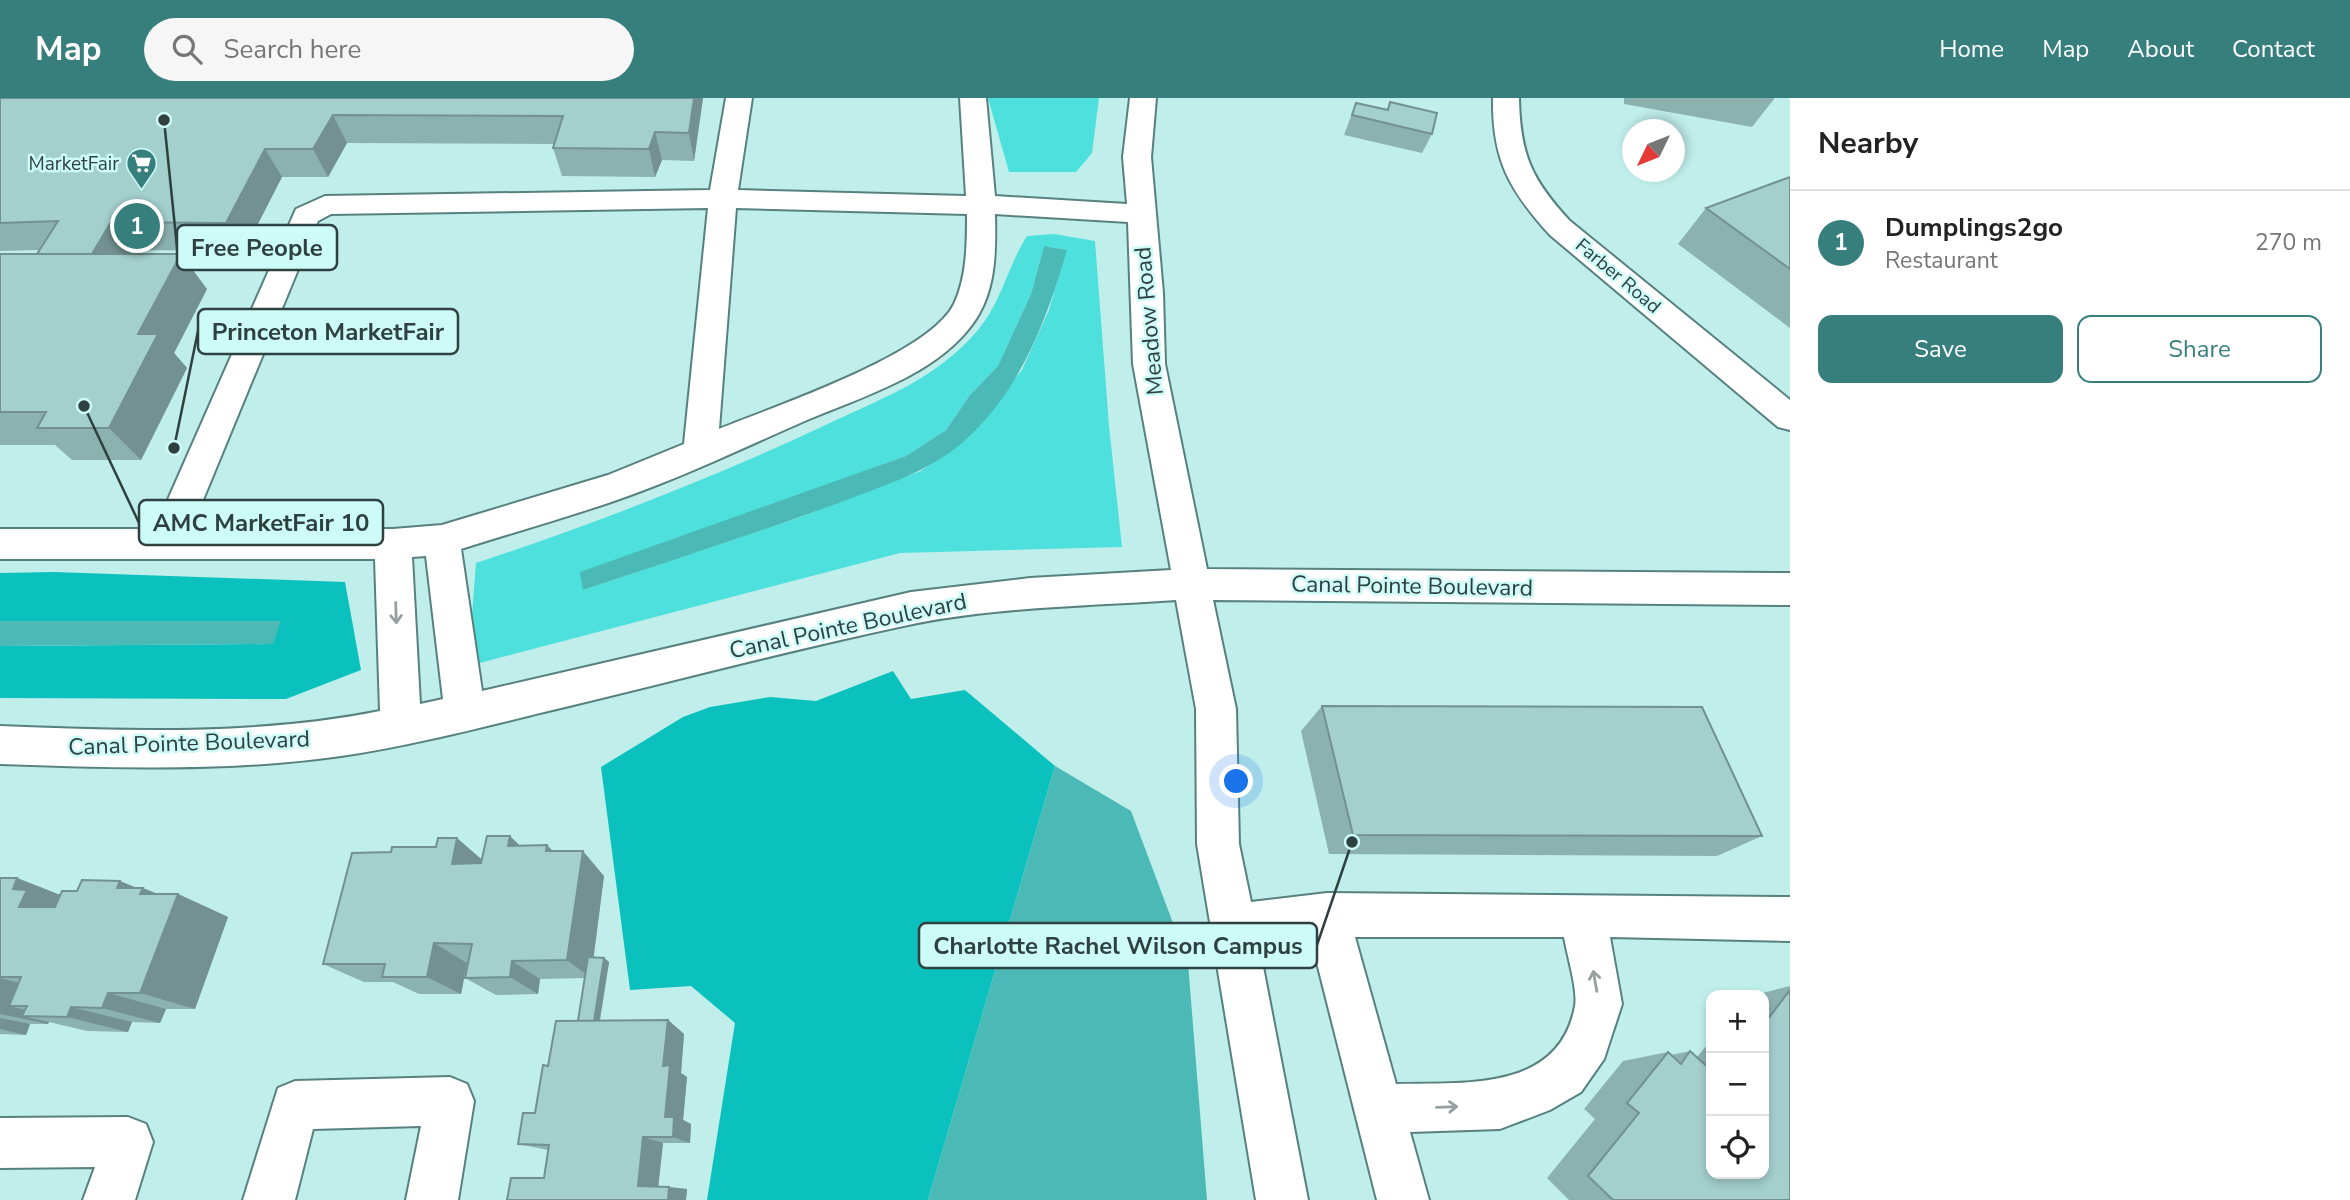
<!DOCTYPE html>
<html lang="en">
<head>
<meta charset="utf-8">
<style>
  body { margin:0; font-family:"Nunito Sans",sans-serif; background:#f6f6f6; color:#222 }
  .controls { position:absolute; right:21px; bottom:21px; display:grid; overflow:hidden; border-radius:14px; box-shadow:0 4px 10px #0003 }
  .controls button { width:63px; height:63px; display:grid; place-items:center; padding:0; border:0; border-bottom:2px solid #e0e0e0; background:#fff; color:#222; font:35px sans-serif }
  .compass { position:absolute; left:1622px; top:21px; width:63px; height:63px; border-radius:50%; background:#fff; box-shadow:0 4px 10px #0003; rotate:227deg }
  .you { position:absolute; left:1237px; top:684px; width:24px; height:24px; margin:-18px; border:5px solid #fff; border-radius:50%; background:#1a73e8; box-shadow:0 0 0 10px #1a73e833 }
  .badge { display:grid; place-items:center; width:46px; height:46px; border-radius:50%; background:#377f7d; color:#fff; font-size:23px; font-weight:700 }
  .pin { position:absolute; translate:-50% -50%; border:4px solid #fff; box-shadow:0 2px 7px #0006 }
  .list { margin:0; padding:0; list-style:none }
  h2 { display:flex; justify-content:space-between; align-items:center; height:91px; margin:0; padding:0 28px; font-size:30px }
  h2 small { font-size:23px; font-weight:400; color:#767676 }
  .list li { display:grid; grid-template-columns:46px 1fr auto; gap:21px; align-items:center; box-sizing:border-box; height:105px; padding:0 28px; border-top:2px solid #e0e0e0 }
  .list b { display:block; font-size:26px; white-space:nowrap }
  .list p { margin:0; font-size:23px; white-space:nowrap; color:#767676 }
  .list em { font-size:23px; font-style:normal; color:#767676 }
  .actions { display:flex; gap:14px; padding:21px 28px }
  .actions a { flex:1; padding:16px 0; border:2px solid #377f7d; border-radius:14px; text-align:center; font-size:24px; color:#377f7d }
  .actions .main { background:#377f7d; color:#fff }
  .icon { flex:none; width:38px; height:38px; fill:none; stroke:currentColor; stroke-width:2; stroke-linecap:round; stroke-linejoin:round }
  .map { position:relative; flex:none; width:1790px; height:1102px; overflow:hidden }
  header { display:flex; align-items:center; gap:42px; box-sizing:border-box; height:98px; padding:0 35px; background:#377f7d; color:#fff }
  header strong { font-size:33px }
  nav { display:flex; gap:38px; margin-inline-start:auto; font-size:24px }
  .search { width:490px; height:63px; background:#f6f6f6; display:flex; align-items:center; gap:18px; box-sizing:border-box; padding:0 24px; border-radius:38px; color:#767676; font-size:26px }
  main { display:flex }
  aside { flex:1; background:#fff }
  .map>svg:first-child { display:block }
  .green { fill:#4de0dc; fill-rule:evenodd }
  .forest { fill:#0bc1bd }
  .water { fill:#4bb9b5 }
  .lines { fill:none; stroke-linecap:round; stroke-linejoin:round }
  .minor-casing { stroke:#57817f; stroke-width:4 }
  .path { stroke:#7a9b99; stroke-width:3.5; stroke-dasharray:4.5 2.5; stroke-linecap:butt }
  .minor { fill:#fff; fill-rule:evenodd }
  .wall { fill:#8cb2b0 }
  .shaded-wall { fill:#729190 }
  .building { fill:#a3cfcd; stroke:#729190; stroke-width:2 }
  .oneway { stroke:#96a09f }
  .labels { text-anchor:middle; dominant-baseline:central; stroke-width:5; stroke-linejoin:round; paint-order:stroke }
  .far-poi-label { font-size:19px; fill:#2e403f; stroke:#cdfbf8; text-anchor:end }
  .far-street-label { font-size:19px; fill:#2e403f; stroke:#cdfbf8 }
  .street-label { font-size:23px; fill:#2e403f; stroke:#cdfbf8 }
  .leader { fill:none; stroke:#2e403f; stroke-width:2.5 }
  .callout-dot { fill:#2e403f; stroke:#cdfbf8; stroke-width:2.5 }
  .callout { fill:#cdfbf8; stroke:#2e403f; stroke-width:2.5 }
  .callout-label { font-size:24px; text-anchor:middle; font-weight:bold; fill:#2e403f }
</style>
</head>
<body>
<header>
<strong>Map</strong>
<div class="search"><svg class="icon" aria-label="search" viewBox="0 0 24 24"><circle cx="10" cy="10" r="6"/><path d="M15 15l6 6"/></svg>Search here</div>
<nav><a>Home</a><a>Map</a><a>About</a><a>Contact</a></nav>
</header>
<main>
<div class="map">
<svg width="1790" height="1102" viewBox="0 0 1790 1102">
  <rect width="100%" height="100%" fill="#c0eeeb"/>
  <g class="green">
    <polygon points="988,0 1099,0 1092,55 1076,74 1009,74"/>
    <path d="M1054 136 1095 143 1109 328 1122 449 900 455 468 568 476 465C597 425 716 379 832 324 881 301 929 283 968 243 1002 209 1003 177 1027 138ZM1044 148 1066 152 1049 212 1022 272 961 345 921 373 798 420 583 492 787 402 906 358 946 332 970 297 998 268 1031 196Z"/>
  </g>
  <g class="forest">
    <polygon points="54,474 345,484 361,572 286,601 0,600 0,548 272,546 280,523 0,523 0,475"/>
    <polygon points="893,573 911,601 965,592 1055,668 928,1102 707,1102 735,925 691,888 630,892 601,669 683,619 710,609 770,599 816,603"/>
  </g>
  <g class="water">
    <path d="M1044 148 1067 152C1046 224 1020 294 962 345 928 374 885 387 844 403 758 435 670 463 583 492L580 474 906 358 946 332 970 297 998 268 1031 196Z"/>
    <polygon points="0,523 281,523 273,546 0,548"/>
    <polygon points="1055,668 1131,713 1188,865 1207,1102 928,1102"/>
  </g>
  <g class="lines">
    <defs>
      <g id="minor">
        <path d="M726 0H752L738 92 966 98 960 0H986L995 98 1127 106 1123 59 1130 0H1156L1151 59 1163 195 1165 266 1207 471 1790 475V507L1213 502 1236 611 1239 746 1251 804 1327 795 1790 799V843L1610 839 1622 906 1604 961 1581 994 1550 1012 1500 1031 1410 1034 1429 1102H1377L1311 841 1259 848 1308 1102H1256L1197 746 1196 611 1176 502C1090 508 992 509 908 527 785 553 663 586 540 615 475 631 408 648 341 658 228 674 114 670 0 666V628C127 633 255 638 380 613L375 461H0V431H155L296 111 325 98 710 92ZM708 110 684 346 608 377 442 427 393 431H191L318 123 331 116ZM736 110 967 116C967 145 967 179 954 206 929 257 773 309 719 331ZM995 116 1128 124 1133 266 1171 472 1030 480 911 494 482 593 461 451C517 433 573 418 628 398 690 376 747 348 807 322 862 299 934 277 971 228 996 196 996 155 995 116ZM426 458 443 601 420 606 412 459ZM1355 839H1564C1567 857 1578 892 1575 908 1559 995 1463 984 1396 986Z"/>
        <path d="M1493 0H1519C1520 57 1532 82 1570 123L1790 302V332L1778 329 1550 137C1509 92 1492 61 1493 0Z"/>
        <polygon points="450,979 467,986 474,1003 458,1102 406,1102 421,1028 313,1031 295,1102 243,1102 278,990 295,983"/>
        <polygon points="128,1019 146,1026 153,1044 135,1102 83,1102 95,1069 0,1070 0,1020"/>
      </g>
    </defs>
    <use href="#minor" class="minor-casing"/>
    <polyline class="path" points="186,170 251,170"/>
    <use href="#minor" class="minor"/>
  </g>
  <g class="wall">
    <polygon points="0,0 703,0 694,63 662,62 655,79 562,78 553,50 555,46 347,45 328,79 282,79 244,153 132,152 130,156 207,191 174,255 187,270 141,362 72,362 55,347 0,347 0,156 37,156 40,152 0,153"/>
    <polygon points="1624,0 1774,0 1774,1 1752,29 1624,6"/>
    <polygon points="1390,4 1432,36 1422,55 1344,37 1356,5 1387,11"/>
    <polygon points="1790,79 1790,230 1678,146 1706,110"/>
    <polygon points="1322,608 1762,738 1717,758 1329,756 1301,633"/>
    <polygon points="520,748 553,753 604,778 593,860 604,860 609,864 600,923 668,922 684,936 681,975 687,979 683,1022 691,1026 690,1045 663,1045 658,1089 687,1091 686,1102 507,1102 544,1080 548,1052 518,1046 535,1015 548,968 578,923 585,880 540,881 538,896 496,897 465,880 467,865 461,896 419,896 393,884 364,884 323,866"/>
    <polygon points="0,780 17,780 60,797 77,793 136,790 158,796 178,796 228,819 195,911 166,911 160,925 132,924 128,934 87,933 49,924 48,926 30,926 26,937 0,936"/>
    <polygon points="1790,888 1790,1102 1569,1102 1547,1080 1595,1021 1584,1011 1623,963 1668,954 1671,957 1690,953 1697,959 1711,942 1711,1076 1764,1076 1764,897 1755,897"/>
  </g>
  <g class="shaded-wall">
    <polygon points="694,0 703,0 694,63 689,35"/>
    <polygon points="333,17 347,45 328,79 313,51"/>
    <polygon points="655,34 662,62 655,79 649,51"/>
    <polygon points="265,51 282,79 244,153 226,125"/>
    <polygon points="111,124 132,152 111,191 88,164"/>
    <polygon points="181,156 207,191 174,255 187,270 141,362 109,330 138,236"/>
    <polygon points="510,738 536,763 508,748"/>
    <polygon points="457,740 487,766 452,766"/>
    <polygon points="547,747 571,772 546,753"/>
    <polygon points="583,753 604,778 591,880 567,862"/>
    <polygon points="17,780 78,804 76,810 19,809 13,791"/>
    <polygon points="120,783 142,792 143,790 175,803 178,796 228,819 195,911 140,895 117,790"/>
    <polygon points="434,845 467,865 461,896 427,879"/>
    <polygon points="604,860 609,864 597,938 592,935"/>
    <polygon points="512,863 540,881 538,896 510,879"/>
    <polygon points="0,880 61,896 27,908 9,908 52,918 22,918 49,924 48,926 0,916"/>
    <polygon points="108,895 166,911 160,925 102,910"/>
    <polygon points="71,909 132,924 128,934 67,919"/>
    <polygon points="0,920 30,926 26,937 0,931"/>
    <polygon points="668,922 684,936 681,975 687,979 683,1022 691,1026 690,1045 673,1039 665,1019 663,968"/>
    <polygon points="643,1039 663,1045 658,1091 638,1088"/>
    <polygon points="669,1089 687,1091 686,1102 668,1102"/>
  </g>
  <g class="building">
    <polygon points="0,0 694,0 689,35 655,34 649,51 553,50 563,18 333,17 313,51 265,51 226,125 111,124 92,156 37,156 58,123 0,125"/>
    <polygon points="1390,4 1437,15 1432,36 1352,17 1356,5 1388,12"/>
    <polygon points="1790,79 1790,171 1706,110"/>
    <polygon points="0,156 181,156 138,236 158,236 109,330 37,330 46,314 0,314"/>
    <polygon points="1322,608 1702,609 1762,738 1353,737"/>
    <polygon points="487,738 510,738 508,748 547,747 546,753 583,753 567,862 512,863 510,879 465,880 472,846 434,845 427,879 382,879 385,866 323,866 352,755 391,754 392,749 436,749 438,740 457,740 452,766 481,765"/>
    <polygon points="0,780 17,780 13,791 27,792 19,809 55,809 62,793 77,793 82,782 120,783 117,790 143,790 140,796 178,796 140,895 108,895 102,910 71,909 67,919 22,918 27,908 9,908 21,879 0,879"/>
    <polygon points="588,859 604,860 594,923 578,923"/>
    <polygon points="1790,892 1790,1102 1613,1102 1588,1078 1639,1015 1627,1005 1668,954 1681,966 1690,953 1711,972 1711,1076 1764,1076 1764,926"/>
    <polygon points="668,922 663,968 670,967 665,1019 674,1019 673,1039 643,1039 638,1088 669,1089 668,1102 507,1102 511,1080 544,1080 549,1047 518,1046 523,1015 535,1015 543,967 548,968 556,923"/>
  </g>
  <defs><path id="oneway-shaft" d="M-6 0H5M1.5-3L5.5 0L1.5 3" fill="none" stroke-width="1.6" stroke-linecap="round" stroke-linejoin="round" transform="scale(1.75)"/></defs>
  <g class="oneway">
    <use href="#oneway-shaft" transform="translate(396 515) rotate(88)"/>
    <use href="#oneway-shaft" transform="translate(1595 883) rotate(-100)"/>
    <use href="#oneway-shaft" transform="translate(1447 1009) rotate(-2)"/>
  </g>
  <defs>
    <symbol id="supermarket-pin" viewBox="-11 -11 22 30"><path d="M0 17L-7.5 6A9.5 9.5 0 1 1 7.5 6Z" fill="#377f7d" stroke="#cdfbf8"/><path d="M-6-5.5h2.5l.6 2H6L4.5 2H-2.5L-4.4-4H-6ZM-1.5 3.2a1.3 1.3 0 1 0 .1 0ZM3 3.2a1.3 1.3 0 1 0 .1 0Z" fill="#fff"/></symbol>
  </defs>
  <g fill-rule="evenodd">
    <use href="#supermarket-pin" x="124" y="48" width="35" height="47"/>
  </g>
  <g class="labels">
    <g class="far-poi-label">
      <text x="119" y="66">MarketFair</text>
    </g>
    <g class="far-street-label">
      <text transform="translate(1618 178) rotate(40)">Farber Road</text>
    </g>
    <g class="street-label">
      <text transform="translate(1149 223) rotate(-95)">Meadow Road</text>
      <text transform="translate(1412 488) rotate(1)">Canal Pointe Boulevard</text>
      <text transform="translate(848 528) rotate(-12)">Canal Pointe Boulevard</text>
      <text transform="translate(189 645) rotate(-2)">Canal Pointe Boulevard</text>
    </g>
  </g>
  <path class="leader" d="M164 22L177 149M174 350L198 233M84 308L139 425M1352 744L1317 847"/>
  <g class="callout-dot">
    <circle cx="164" cy="22" r="7"/>
    <circle cx="174" cy="350" r="7"/>
    <circle cx="84" cy="308" r="7"/>
    <circle cx="1352" cy="744" r="7"/>
  </g>
  <g class="callout">
    <rect x="177" y="127" width="160" height="45" rx="7"/>
    <rect x="198" y="211" width="260" height="45" rx="7"/>
    <rect x="139" y="402" width="244" height="45" rx="7"/>
    <rect x="919" y="825" width="398" height="45" rx="7"/>
  </g>
  <g class="callout-label">
    <text x="257" y="158">Free People</text>
    <text x="328" y="242">Princeton MarketFair</text>
    <text x="261" y="433">AMC MarketFair 10</text>
    <text x="1118" y="856">Charlotte Rachel Wilson Campus</text>
  </g>
</svg>
<div class="controls">
<button>+</button>
<button>−</button>
<button><svg class="icon" aria-label="locate" viewBox="0 0 24 24"><circle cx="12" cy="12" r="6"/><path d="M12 2v4M12 18v4M2 12h4M18 12h4"/></svg></button>
</div>
<svg class="compass" viewBox="-18 -18 36 36"><path d="M0-13l5 13h-10z" fill="#e53935"/><path d="M0 13l5-13h-10z" fill="#767676"/></svg>
<div class="you"></div>
<div class="pin badge" style="left:137px;top:128px">1</div>
</div>
<aside>
<h2>Nearby<small></small></h2>
<ul class="list">
<li><span class="badge">1</span><div><b>Dumplings2go</b><p>Restaurant</p></div><em>270 m</em></li>
</ul>
<div class="actions"><a class="main">Save</a><a>Share</a></div>
</aside>
</main>
</body>
</html>
